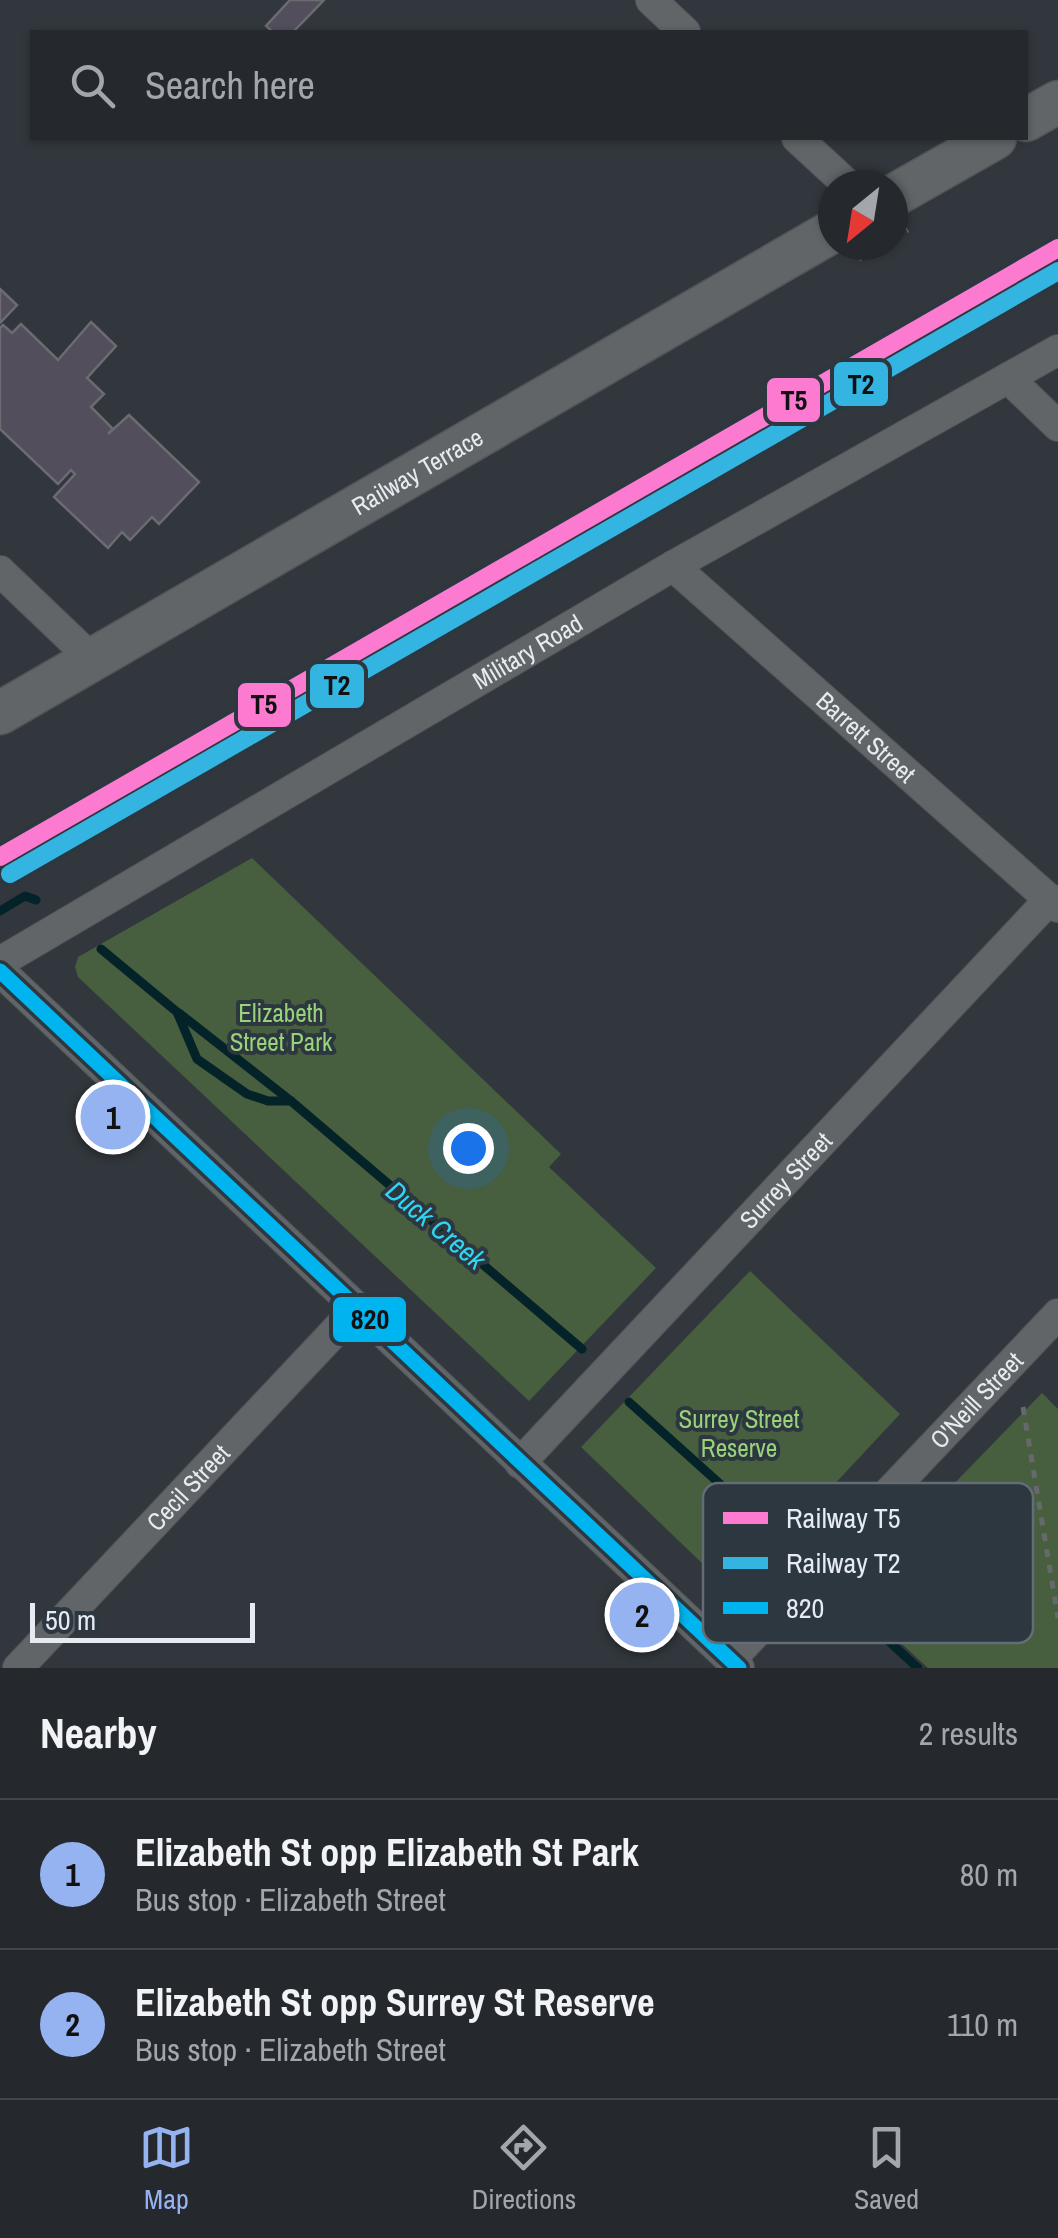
<!DOCTYPE html>
<html lang="en">
<head>
<meta charset="utf-8">
<style>
  body { margin:0; font-family:"Archivo Narrow",sans-serif; background:#313539; color:#f1f3f6 }
  .compass { position:absolute; left:818px; top:170px; width:90px; height:90px; border-radius:50%; background:#25292d; box-shadow:0 2px 8px #0004; rotate:210deg }
  .scale { position:absolute; left:30px; bottom:25px; width:225px; box-sizing:border-box; padding-left:10px; border:5px solid #e5ebf0; border-top:0; font-size:28px; line-height:35px; white-space:nowrap; color:#e5ebf0; -webkit-text-stroke:8px #2d3740; paint-order:stroke }
  .you { position:absolute; left:468px; top:1148px; width:35px; height:35px; margin:-25px; border:8px solid #fff; border-radius:50%; background:#1a73e8; box-shadow:0 0 0 15px #1a73e833 }
  .badge { display:grid; place-items:center; width:65px; height:65px; border-radius:50%; background:#95b2f1; color:#111; font-size:32px; font-weight:700 }
  .pin { position:absolute; translate:-50% -50%; border:5px solid #fff; box-shadow:0 2px 10px #0006 }
  .list { margin:0; padding:0; list-style:none }
  h2 { display:flex; justify-content:space-between; align-items:center; height:130px; margin:0; padding:0 40px; font-size:42px }
  h2 small { font-size:32px; font-weight:400; color:#a3a6aa }
  .list li { display:grid; grid-template-columns:65px 1fr auto; gap:30px; align-items:center; box-sizing:border-box; height:150px; padding:0 40px; border-top:2px solid #424549 }
  .list b { display:block; font-size:38px; white-space:nowrap }
  .list p { margin:0; font-size:32px; white-space:nowrap; color:#a3a6aa }
  .list em { font-size:32px; font-style:normal; color:#a3a6aa }
  .icon { flex:none; width:55px; height:55px; fill:none; stroke:currentColor; stroke-width:2; stroke-linecap:round; stroke-linejoin:round }
  .map { position:relative; flex:none; width:1058px; height:1668px; overflow:hidden }
  .search { position:absolute; background:#25292d; box-shadow:0 2px 8px #0004; left:30px; right:30px; top:30px; height:110px; display:flex; align-items:center; gap:25px; box-sizing:border-box; padding:0 35px; border-radius:0px; color:#a3a6aa; font-size:38px }
  .sheet { height:430px; background:#25292d }
  nav { display:flex; justify-content:space-around; align-items:center; box-sizing:border-box; height:140px; border-top:2px solid #424549; background:#25292d; font-size:28px; color:#a3a6aa }
  nav a { display:grid; justify-items:center; gap:5px }
  nav .on { color:#95b2f1 }
  .map>svg:first-child { display:block }
  .green { fill:#475e3f }
  .lines { fill:none; stroke-linecap:round; stroke-linejoin:round }
  .stream { stroke:#042329; stroke-width:9 }
  .building { fill:#524e5c; stroke:#6b6c71; stroke-width:2.5 }
  .street-casing { stroke:#4f5458; stroke-width:32 }
  .secondary-casing { stroke:#4f5458; stroke-width:45 }
  .path { stroke:#65696c; stroke-width:5; stroke-dasharray:8 8; stroke-linecap:butt }
  .street { stroke:#616568; stroke-width:30 }
  .secondary { stroke:#616568; stroke-width:42 }
  .bus-1-casing { stroke:#2d3740; stroke-width:22 }
  .bus-1 { stroke:#00b5ef; stroke-width:15 }
  .rail-1-casing { stroke:#2d3740; stroke-width:25 }
  .rail-2-casing { stroke:#2d3740; stroke-width:25 }
  .rail-1 { stroke:#fc7bd1; stroke-width:18 }
  .rail-2 { stroke:#33b4e1; stroke-width:18 }
  .labels { text-anchor:middle; dominant-baseline:central; stroke-width:8; stroke-linejoin:round; paint-order:stroke }
  .street-label { font-size:25px; fill:#e5ebf0; stroke:#2d3740 }
  .park-label { font-size:25px; fill:#98d279; stroke:#2d3740 }
  .water-label { font-size:28px; font-style:italic; fill:#2fd6f4; stroke:#2d3740 }
  .key { fill:#2d3740; stroke:#646d75; stroke-width:2.5 }
  .key-label { font-size:28px; fill:#e5ebf0 }
  .line-badge { stroke:#2d3740; stroke-width:4 }
  .pale-badge-label { font-size:28px; text-anchor:middle; font-weight:bold; fill:#111 }
</style>
</head>
<body>
<div class="map">
<svg width="1058" height="1668" viewBox="0 0 1058 1668">
  <rect width="100%" height="100%" fill="#31373c"/>
  <g class="green">
    <polygon points="252,858 561,1154 549,1167 656,1268 529,1401 78,977 75,967 78,957"/>
    <polygon points="750,1271 900,1414 733,1593 581,1447"/>
    <polygon points="1042,1393 1058,1409 1058,1668 928,1668 847,1594"/>
  </g>
  <g class="lines">
    <g class="stream">
      <polyline points="0,911 25,896 36,900"/>
      <polyline points="101,949 177,1012 197,1059 247,1094 268,1101 291,1101 582,1349"/>
      <polyline points="179,1013 291,1101"/>
      <polyline points="629,1402 781,1539"/>
      <polyline points="844,1600 918,1668"/>
    </g>
  </g>
  <g class="building">
    <polygon points="290,0 324,0 293,32 273,32 266,26"/>
    <polygon points="0,289 17,305 0,323"/>
    <polygon points="91,322 116,346 87,378 104,394 91,407 113,429 108,434 129,415 199,482 159,524 152,517 130,540 122,532 108,548 54,497 75,474 71,470 58,484 0,429 0,328 3,325 12,333 21,324 58,360"/>
  </g>
  <g class="lines">
    <defs>
      <g id="street">
        <polyline points="651,0 685,32"/>
        <polyline points="797,138 848,185"/>
        <polyline points="1008,378 1058,426"/>
        <path id="s1" d="M673 566 1058 907"/>
        <polyline points="0,571 91,658"/>
        <path id="s2" d="M0 962 673 566 1058 350"/>
        <polyline points="0,971 739,1668"/>
        <path id="s3" d="M520 1463 1050 899"/>
        <path id="s4" d="M730 1660 1058 1314"/>
        <path id="s5" d="M18 1668 356 1309"/>
      </g>
      <g id="secondary">
        <polyline points="1026,120 1058,102"/>
        <polyline points="893,196 995,138"/>
        <path id="s6" d="M0 713 833 231"/>
      </g>
    </defs>
    <use href="#street" class="street-casing"/>
    <use href="#secondary" class="secondary-casing"/>
    <g class="path">
      <polyline points="893,239 908,230"/>
      <polyline points="859,259 882,245"/>
      <polyline points="1023,1407 1058,1618"/>
    </g>
    <use href="#street" class="street"/>
    <use href="#secondary" class="secondary"/>
    <defs>
      <polyline id="bus-1" points="0,971 739,1668"/>
    </defs>
    <use href="#bus-1" class="bus-1-casing"/>
    <use href="#bus-1" class="bus-1"/>
    <defs>
      <polyline id="rail-1" points="0,857 1058,248"/>
      <polyline id="rail-2" points="10,874 1058,271"/>
    </defs>
    <use href="#rail-1" class="rail-1-casing"/>
    <use href="#rail-2" class="rail-2-casing"/>
    <use href="#rail-1" class="rail-1"/>
    <use href="#rail-2" class="rail-2"/>
  </g>
  <g class="labels">
    <g class="street-label">
      <text stroke="none"><textPath href="#s6" startOffset="482">Railway Terrace</textPath></text>
      <text stroke="none"><textPath href="#s2" startOffset="612">Military Road</textPath></text>
      <text stroke="none"><textPath href="#s1" startOffset="258">Barrett Street</textPath></text>
      <text stroke="none"><textPath href="#s3" startOffset="388">Surrey Street</textPath></text>
      <text stroke="none"><textPath href="#s4" startOffset="358">O'Neill Street</textPath></text>
      <text stroke="none"><textPath href="#s5" startOffset="248">Cecil Street</textPath></text>
    </g>
    <g class="park-label">
      <text x="281" y="1013">Elizabeth<tspan x="281" dy="29">Street Park</tspan></text>
      <text x="739" y="1419">Surrey Street<tspan x="739" dy="29">Reserve</tspan></text>
    </g>
    <g class="water-label">
      <text transform="translate(436 1225) rotate(40)">Duck Creek</text>
    </g>
  </g>
  <rect x="703" y="1483" width="330" height="160" rx="15" class="key"/>
  <rect x="723" y="1512" width="45" height="12" fill="#fc7bd1"/>
  <rect x="723" y="1557" width="45" height="12" fill="#33b4e1"/>
  <rect x="723" y="1602" width="45" height="12" fill="#00b5ef"/>
  <g class="key-label">
    <text x="786" y="1528">Railway T5</text>
    <text x="786" y="1573">Railway T2</text>
    <text x="786" y="1618">820</text>
  </g>
  <g class="line-badge">
    <rect x="832" y="360" width="58" height="48" rx="10" fill="#33b4e1"/>
    <rect x="765" y="376" width="57" height="48" rx="10" fill="#fc7bd1"/>
    <rect x="308" y="662" width="58" height="48" rx="10" fill="#33b4e1"/>
    <rect x="236" y="681" width="57" height="48" rx="10" fill="#fc7bd1"/>
    <rect x="331" y="1295" width="77" height="49" rx="10" fill="#00b5ef"/>
  </g>
  <g class="pale-badge-label">
    <text x="861" y="394">T2</text>
    <text x="794" y="410">T5</text>
    <text x="337" y="695">T2</text>
    <text x="264" y="714">T5</text>
    <text x="370" y="1329">820</text>
  </g>
</svg>
<svg class="compass" viewBox="-18 -18 36 36"><path d="M0-13l5 13h-10z" fill="#e53935"/><path d="M0 13l5-13h-10z" fill="#a3a6aa"/></svg>
<div class="scale">50 m</div>
<div class="you"></div>
<div class="pin badge" style="left:113px;top:1117px">1</div>
<div class="pin badge" style="left:642px;top:1615px">2</div>
<div class="search"><svg class="icon" aria-label="search" viewBox="0 0 24 24"><circle cx="10" cy="10" r="6"/><path d="M15 15l6 6"/></svg>Search here</div>
</div>
<section class="sheet">
<h2>Nearby<small>2 results</small></h2>
<ul class="list">
<li><span class="badge">1</span><div><b>Elizabeth St opp Elizabeth St Park</b><p>Bus stop · Elizabeth Street</p></div><em>80 m</em></li>
<li><span class="badge">2</span><div><b>Elizabeth St opp Surrey St Reserve</b><p>Bus stop · Elizabeth Street</p></div><em>110 m</em></li>
</ul>
</section>
<nav>
<a class="on"><svg class="icon" aria-label="map" viewBox="0 0 24 24"><path d="M3 6l6-2 6 2 6-2v14l-6 2-6-2-6 2zM9 4v14M15 6v14"/></svg>Map</a>
<a><svg class="icon" aria-label="directions" viewBox="0 0 24 24"><path d="M12 3l9 9-9 9-9-9zM9 14v-3h6M13 9l2 2-2 2"/></svg>Directions</a>
<a><svg class="icon" aria-label="saved" viewBox="0 0 24 24"><path d="M7 4h10v16l-5-4-5 4z"/></svg>Saved</a>
</nav>
</body>
</html>
